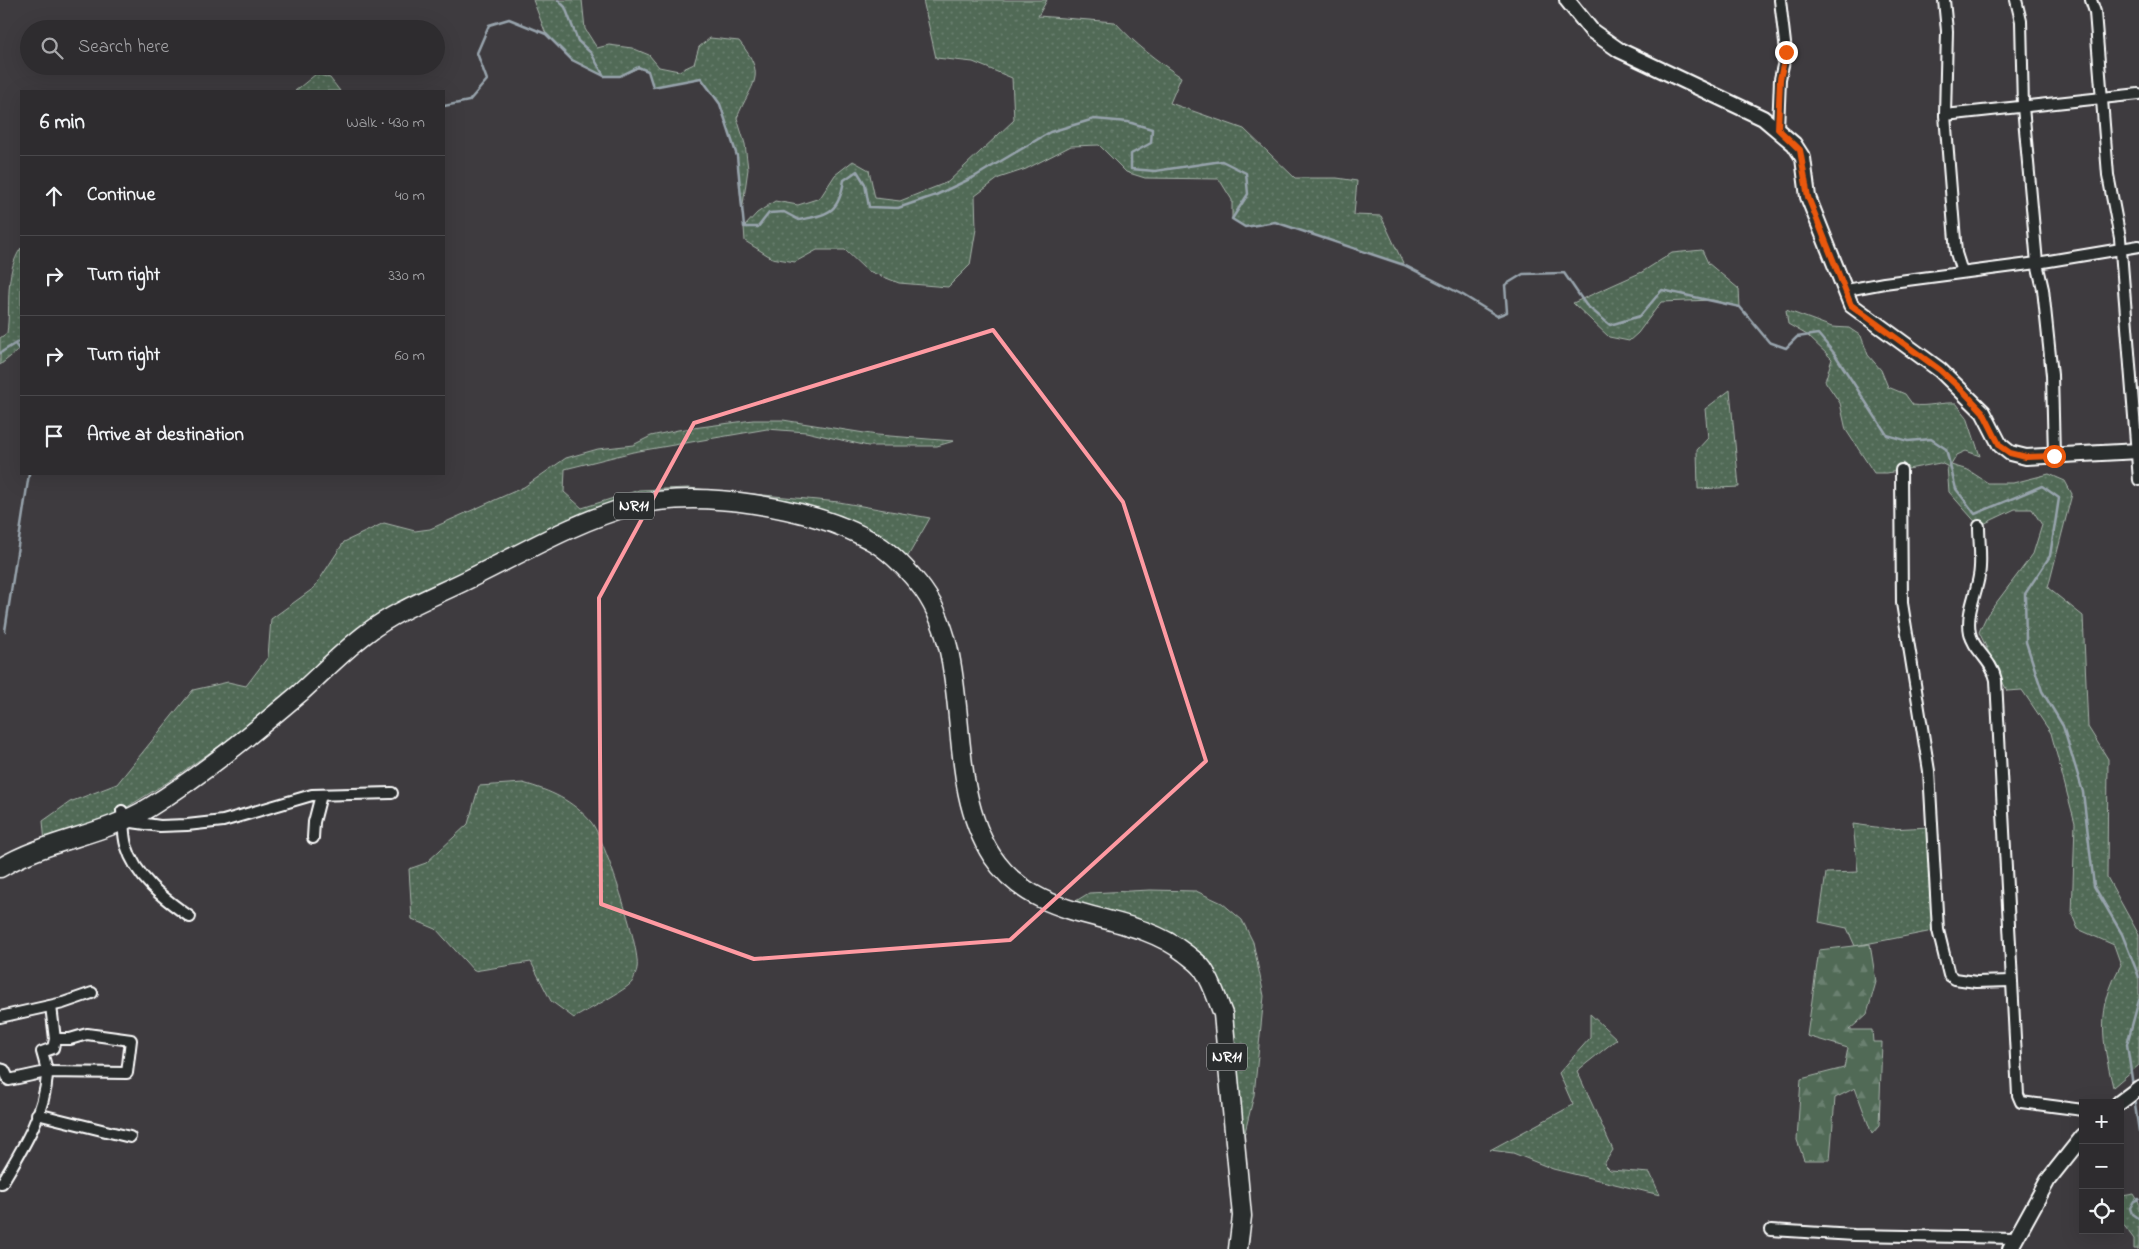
<!DOCTYPE html>
<html lang="en">
<head>
<meta charset="utf-8">
<style>
  body { margin:0; font-family:"Indie Flower",sans-serif; background:#3a383b; color:#f1f3f6 }
  .controls { position:absolute; right:15px; bottom:15px; display:grid; overflow:hidden; border-radius:0px; box-shadow:0 5px 20px #0002 }
  .controls button { width:45px; height:45px; display:grid; place-items:center; padding:0; border:0; border-bottom:1px solid #49484b; background:#2e2c2f; color:#f1f3f6; font:25px sans-serif }
  .stop { position:absolute; width:15px; height:15px; margin:-11px; border:4px solid #ea580c; border-radius:50%; background:#fff }
  .stop.end { background:#ea580c; border-color:#fff; box-shadow:0 1px 5px #0008 }
  .list { margin:0; padding:0; list-style:none }
  h2 { display:flex; justify-content:space-between; align-items:center; height:65px; margin:0; padding:0 20px; font-size:21px }
  h2 small { font-size:16px; font-weight:400; color:#a7a7aa }
  .list li { display:grid; grid-template-columns:32px 1fr auto; gap:15px; align-items:center; box-sizing:border-box; height:80px; padding:0 20px; border-top:1px solid #49484b }
  .list b { display:block; font-size:19px; white-space:nowrap }
  .list em { font-size:16px; font-style:normal; color:#a7a7aa }
  .icon { flex:none; width:28px; height:28px; fill:none; stroke:currentColor; stroke-width:2; stroke-linecap:round; stroke-linejoin:round }
  .map { position:relative; flex:none; width:2139px; height:1249px; overflow:hidden }
  .search { position:absolute; background:#2e2c2f; box-shadow:0 5px 20px #0002; left:20px; top:20px; width:425px; height:55px; display:flex; align-items:center; gap:12px; box-sizing:border-box; padding:0 18px; border-radius:28px; color:#a7a7aa; font-size:19px }
  .panel { position:absolute; background:#2e2c2f; box-shadow:0 5px 20px #0002; left:20px; top:90px; width:425px; height:385px; border-radius:0px }
  .map>svg:first-child { display:block }
  .grass { fill:url(#grass-dots); stroke:#a8b4ab }
  .forest { fill:url(#forest-firs); stroke:#a8b4ab }
  .lines { fill:none; stroke-linecap:round; stroke-linejoin:round }
  .stream { stroke:#98a4ad; stroke-width:2.5 }
  .street-casing { stroke:#fff; stroke-width:14 }
  .secondary-casing { stroke:#fff; stroke-width:18 }
  .highway-casing { stroke:#fff; stroke-width:21 }
  .street { stroke:#2a2d2e; stroke-width:10 }
  .secondary { stroke:#2a2d2e; stroke-width:14 }
  .highway { stroke:#2a2d2e; stroke-width:18 }
  .route { stroke:#ea580c; stroke-width:6 }
  .marked { fill:none; stroke:#ff9aa2; stroke-width:4; stroke-linejoin:round }
  .labels { text-anchor:middle; dominant-baseline:central; stroke-width:5; stroke-linejoin:round; paint-order:stroke }
  .shield { fill:#2a2d2e; stroke:#bfc0c0; stroke-width:1 }
  .shield-label { font-size:16px; font-weight:bold; fill:#fff }
</style>
</head>
<body>
<div class="map">
<svg width="2139" height="1249" viewBox="0 0 2139 1249">
  <defs>
    <pattern id="grass-dots" width="8" height="8" patternUnits="userSpaceOnUse" patternTransform="scale(1.25)"><rect width="8" height="8" fill="#516a57"/><path d="M2 2h.1M6 6h.1" fill="none" stroke="#6b8070" stroke-width="1.8" stroke-linecap="round"/></pattern>
    <pattern id="forest-firs" width="22" height="20" patternUnits="userSpaceOnUse" patternTransform="scale(1.25)"><rect width="22" height="20" fill="#516a57"/><path d="M5 1l3.5 6h-7zM16 11l3.5 6h-7z" fill="#6b8070"/></pattern>
  </defs>
  <rect width="100%" height="100%" fill="#3e3b3f"/>
  <filter id="ink" filterUnits="userSpaceOnUse"><feTurbulence type="fractalNoise" baseFrequency=".02" numOctaves="2"/><feDisplacementMap in="SourceGraphic" scale="10" xChannelSelector="R" yChannelSelector="G"/><feConvolveMatrix kernelMatrix="1 2 1 2 8 2 1 2 1" color-interpolation-filters="sRGB"/></filter>
  <g filter="url(#ink)">
    <g class="grass">
      <path d="M533 0H582L585 29 597 48 609 45 632 48 649 55 659 67 679 71 694 64 699 47 710 38 739 41C769 78 751 82 737 118L745 144 748 169 742 212 737 156 720 104 701 78 653 87 648 71 638 68 620 76H604L572 60 546 34Z"/>
      <path d="M923 0H1047L1038 16 1115 22C1135 44 1157 61 1181 77L1170 103 1244 129 1295 178H1337L1357 181 1354 215 1381 216 1404 265 1275 222 1245 227 1232 219V200L1219 179 1145 178 1126 172 1099 145 1071 146 1026 169 999 178 975 196 976 229 970 265 948 287 899 283 866 270 845 250H817L795 262 772 258 745 241 744 227 757 213 775 201 798 205 820 198 835 175 853 161 869 170 875 198 900 201 948 182 1014 120 1012 78 973 62 936 58Z"/>
      <polygon points="316,74 330,78 340,91 295,91"/>
      <path d="M21 248V348L0 365V338L7 333C11 304 4 273 21 248Z"/>
      <polygon points="1702,250 1708,263 1739,289 1740,307 1713,300 1661,302 1638,333 1629,341 1609,337 1573,303 1642,272 1672,253"/>
      <path d="M1786 310 1832 327 1849 328 1861 336 1868 355 1881 370 1888 387 1905 394 1913 405C1928 407 1941 402 1956 403L1967 417 1980 456 1966 451 1957 455 1951 465 1968 470 1988 483H2013L2049 474 2065 481 2072 494 2048 588 2083 616 2088 727 2108 759 2107 877 2139 935V1065L2113 1087C2102 1040 2096 1009 2121 965L2114 945 2078 929 2072 915 2075 823 2051 733 2022 690 2007 691 1979 632 1987 615 2033 554 2042 525 2032 509H2015L1979 526 1949 492 1947 466 1940 463 1887 473H1874L1846 430 1840 403 1825 381 1832 359 1807 335 1788 324Z"/>
      <polygon points="1730,390 1739,487 1698,489 1697,450 1708,438 1705,409"/>
      <polygon points="753,420 783,420 877,435 954,441 937,446 868,446 806,432 767,429 633,452 565,469 564,492 582,508 639,490 688,488 839,502 930,518 904,563 864,534 680,495 459,577 168,782 85,833 45,843 43,821 70,802 117,784 193,690 228,682 246,686 268,657 271,619 314,588 344,542 384,523 415,531 430,529 524,487 566,458 598,449 633,445 651,436 678,430"/>
      <path d="M523 783C551 791 572 800 591 822 604 837 641 949 637 968 637 972 634 978 632 982 628 989 584 1012 574 1018L551 1001 531 962 474 971 436 929 412 919 409 869 426 863 468 824 479 786Z"/>
      <polygon points="1853,824 1890,829 1930,827 1938,930 1855,946 1847,928 1819,922 1826,873 1858,872"/>
      <polygon points="1150,890 1196,891 1222,903 1242,920 1253,942 1264,996 1254,1095 1237,1165 1223,1014 1178,948 1061,910 1089,893"/>
      <polygon points="1590,1014 1617,1039 1577,1071 1613,1150 1604,1164 1610,1170 1650,1173 1660,1195 1553,1169 1513,1153 1490,1150 1573,1105 1559,1073 1590,1038"/>
      <polygon points="2134,1194 2139,1202 2139,1249 2134,1249 2134,1239 2120,1220 2122,1196"/>
    </g>
    <polygon class="forest" points="1870,944 1876,982 1867,1014 1849,1030 1872,1030 1873,1042 1882,1042 1879,1126 1872,1134 1855,1088 1835,1098 1830,1160 1804,1160 1797,1140 1801,1079 1844,1068 1848,1048 1807,1036 1819,950"/>
    <g class="lines">
      <g class="stream">
        <path d="M558 0 565 7 578 41 591 53 604 76H620L638 67 648 71 653 87 701 78 720 104 737 156 744 227H758L769 213 784 212 799 220C829 214 839 213 844 180L857 171 865 184 869 207 898 208 936 195 974 177 1050 132 1094 119 1128 122 1152 129 1151 143 1131 154V169L1155 171 1222 161 1246 173 1248 194 1232 219 1245 227 1275 222 1404 265 1463 295 1497 316 1507 312 1505 285 1523 274 1564 273 1586 305 1610 325 1640 316 1662 290 1740 307 1769 342 1786 348 1797 337 1818 334 1834 353 1887 435 1908 441 1931 439 1946 449 1956 489 1975 514 2042 486 2059 498 2050 556 2025 594 2026 642 2042 691 2063 726 2083 792 2094 886 2122 934 2139 977"/>
        <polyline points="444,106 469,101 487,80 477,53 489,25 509,19 546,34 572,60 604,76"/>
        <polyline points="15,344 21,352"/>
        <polyline points="0,353 21,340"/>
        <polyline points="5,631 29,474"/>
        <polyline points="2133,1086 2127,1044 2139,1000"/>
        <polyline points="2134,1099 2139,1131"/>
        <polyline points="2139,1199 2134,1201 2130,1208 2132,1214 2139,1219"/>
      </g>
      <defs>
        <g id="street">
          <polyline points="1944,0 1947,31 1945,115 1956,253 1962,272"/>
          <polyline points="2016,0 2021,21 2023,107 2037,263 2043,289 2052,375 2054,456"/>
          <polyline points="2091,0 2095,12 2108,175 2120,238 2139,480"/>
          <polyline points="1945,115 2139,94"/>
          <polyline points="1778,129 1780,79 1786,52 1780,0"/>
          <polyline points="1847,290 1884,283 2037,263 2139,246"/>
          <polyline points="1901,470 1902,603 1929,771 1938,930 1949,975 1955,979 1976,982 2011,981"/>
          <path d="M1979 526C1979 542 1982 561 1979 576 1976 595 1966 613 1970 633 1973 650 1992 660 1996 680L2018 1095 2021 1102 2083 1110"/>
          <path d="M122 811C124 822 123 835 126 845 136 878 163 898 190 917"/>
          <polyline points="125,821 160,826 187,825 223,821 312,795 392,793"/>
          <polyline points="313,838 314,822 321,795"/>
          <polyline points="0,1017 63,1003 92,993"/>
          <polyline points="0,1069 4,1070 9,1080 46,1072 127,1073 131,1040 87,1034 70,1039 55,1039"/>
          <polyline points="37,1114 130,1137"/>
          <path d="M0 1183H2C21 1151 45 1114 47 1075 47 1068 44 1059 42 1052L53 1048 55 1039 51 1006"/>
          <polyline points="1771,1230 1854,1235 2015,1238"/>
        </g>
        <g id="secondary">
          <polyline points="1567,0 1592,31 1619,50 1763,118 1794,144 1803,158 1808,197 1851,305 1940,370 1983,412 2000,445 2010,453 2026,457 2139,451"/>
          <polyline points="2119,1103 2139,1088"/>
          <polyline points="2010,1249 2048,1180 2083,1136"/>
        </g>
        <path id="highway" d="M0 868C48 839 103 836 150 807 203 774 253 733 300 693 322 673 343 651 367 633 398 609 440 594 475 576 526 551 577 521 631 506 699 489 809 506 870 540 889 550 905 567 918 583 978 655 940 776 992 856 1039 927 1127 907 1185 953 1191 958 1199 963 1203 969 1212 982 1217 999 1223 1014L1242 1216 1238 1249"/>
      </defs>
      <use href="#street" class="street-casing"/>
      <use href="#secondary" class="secondary-casing"/>
      <use href="#highway" class="highway-casing"/>
      <use href="#street" class="street"/>
      <use href="#secondary" class="secondary"/>
      <use href="#highway" class="highway"/>
    </g>
  </g>
  <g class="lines" filter="url(#ink)">
    <polyline class="route" points="1786,52 1780,79 1778,129 1800,150 1808,197 1851,305 1940,370 1965,393 1983,412 2000,446 2010,453 2026,457 2054,456"/>
  </g>
  <path class="marked" d="M993 330 1123 502 1206 761 1010 940 754 959 601 904 599 598 694 423Z"/>
  <g class="labels">
    <g class="shield">
      <rect x="614" y="492.5" width="40" height="27" rx="4"/>
      <rect x="1207" y="1043.5" width="40" height="27" rx="4"/>
    </g>
    <g class="shield-label">
      <text x="634" y="506">NR11</text>
      <text x="1227" y="1057">NR11</text>
    </g>
  </g>
</svg>
<div class="controls">
<button>+</button>
<button>−</button>
<button><svg class="icon" aria-label="locate" viewBox="0 0 24 24"><circle cx="12" cy="12" r="6"/><path d="M12 2v4M12 18v4M2 12h4M18 12h4"/></svg></button>
</div>
<div class="stop" style="left:2054px;top:456px"></div>
<div class="stop end" style="left:1786px;top:52px"></div>
<div class="search"><svg class="icon" aria-label="search" viewBox="0 0 24 24"><circle cx="10" cy="10" r="6"/><path d="M15 15l6 6"/></svg>Search here</div>
<section class="panel">
<h2>6 min<small>Walk · 430 m</small></h2>
<ul class="list">
<li><svg class="icon" aria-label="ahead" viewBox="0 0 24 24"><path d="M12 20V5M6 11l6-6 6 6"/></svg><div><b>Continue</b></div><em>40 m</em></li>
<li><svg class="icon" aria-label="right" viewBox="0 0 24 24"><path d="M7 20v-9h11M14 6l5 5-5 5"/></svg><div><b>Turn right</b></div><em>330 m</em></li>
<li><svg class="icon" aria-label="right" viewBox="0 0 24 24"><path d="M7 20v-9h11M14 6l5 5-5 5"/></svg><div><b>Turn right</b></div><em>60 m</em></li>
<li><svg class="icon" aria-label="arrive" viewBox="0 0 24 24"><path d="M6 21V4h12l-3 4 3 4H6"/></svg><div><b>Arrive at destination</b></div></li>
</ul>
</section>
</div>
</body>
</html>
